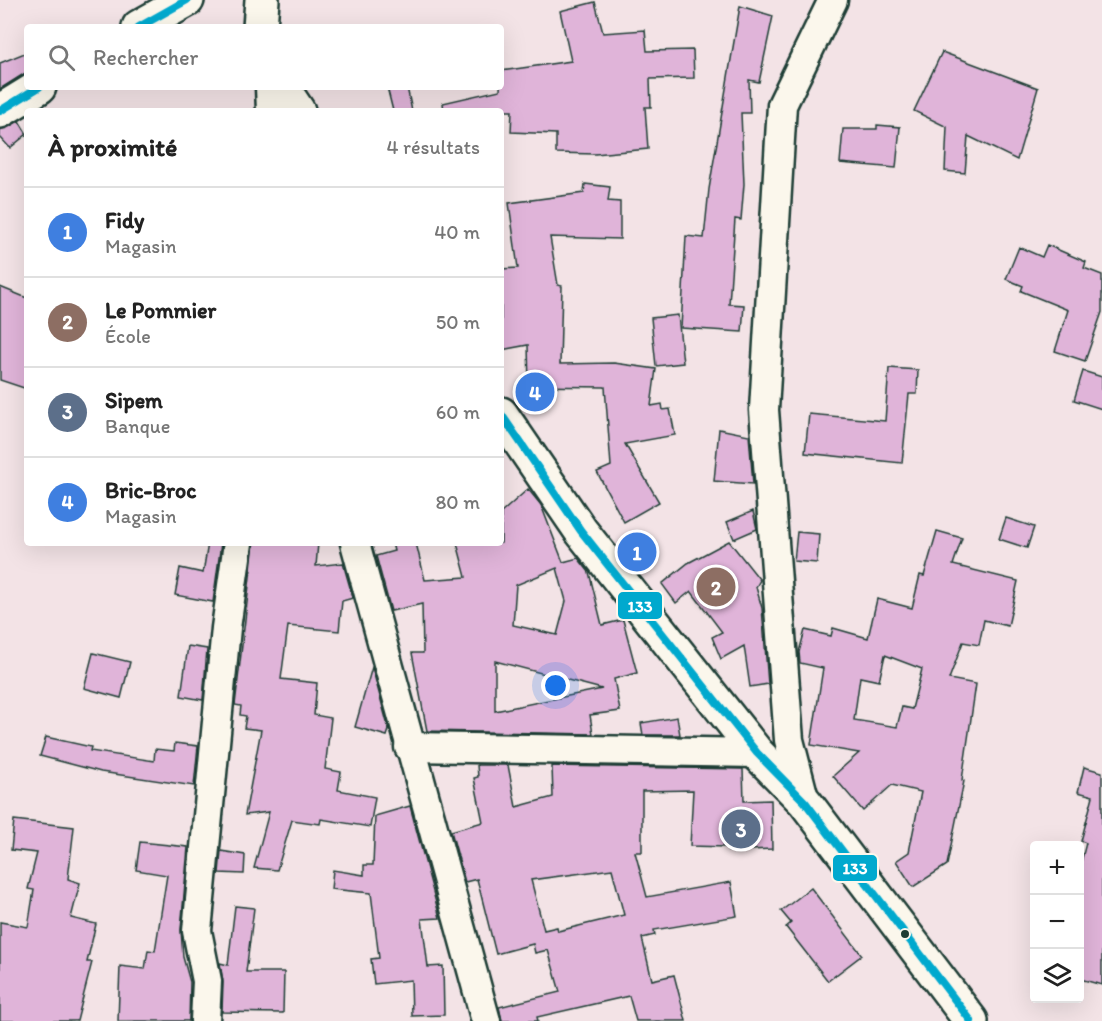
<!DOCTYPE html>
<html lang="fr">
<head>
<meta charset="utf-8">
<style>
  body { margin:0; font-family:Itim,sans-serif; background:#f6f6f6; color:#222 }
  .controls { position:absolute; right:18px; bottom:18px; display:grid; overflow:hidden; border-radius:6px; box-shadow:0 6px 24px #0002 }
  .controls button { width:54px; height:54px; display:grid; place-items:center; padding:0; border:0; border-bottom:2px solid #e0e0e0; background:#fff; color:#222; font:30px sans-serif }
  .you { position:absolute; left:556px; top:686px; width:21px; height:21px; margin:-15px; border:4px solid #fff; border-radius:50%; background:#1a73e8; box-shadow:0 0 0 9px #1a73e833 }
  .badge { display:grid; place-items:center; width:39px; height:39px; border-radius:50%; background:#0b8043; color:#fff; font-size:20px; font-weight:700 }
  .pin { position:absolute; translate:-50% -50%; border:3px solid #fff; box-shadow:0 2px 6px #0006 }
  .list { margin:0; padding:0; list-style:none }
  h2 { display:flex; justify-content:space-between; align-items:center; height:78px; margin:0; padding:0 24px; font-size:26px }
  h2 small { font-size:20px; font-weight:400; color:#767676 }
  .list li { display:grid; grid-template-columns:39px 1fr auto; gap:18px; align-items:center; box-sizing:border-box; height:90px; padding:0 24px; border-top:2px solid #e0e0e0 }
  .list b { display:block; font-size:22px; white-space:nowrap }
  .list p { margin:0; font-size:20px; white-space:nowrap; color:#767676 }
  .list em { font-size:20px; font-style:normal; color:#767676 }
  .icon { flex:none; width:33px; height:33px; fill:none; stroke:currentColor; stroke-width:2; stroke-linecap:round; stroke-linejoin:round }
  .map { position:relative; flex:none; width:1102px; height:1021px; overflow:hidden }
  .search { position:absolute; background:#fff; box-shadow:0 6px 24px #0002; left:24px; top:24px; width:480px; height:66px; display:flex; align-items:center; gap:15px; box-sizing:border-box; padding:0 21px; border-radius:6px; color:#767676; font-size:22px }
  .panel { position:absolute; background:#fff; box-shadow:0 6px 24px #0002; left:24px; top:108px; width:480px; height:438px; border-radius:6px }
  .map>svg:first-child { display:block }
  .building { fill:#e0b4d9; stroke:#1f3d34; stroke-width:1.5; fill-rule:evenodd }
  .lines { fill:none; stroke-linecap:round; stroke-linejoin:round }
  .street-casing { stroke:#1f3d34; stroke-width:33 }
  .secondary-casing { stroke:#1f3d34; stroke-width:38 }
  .street { stroke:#fbf7ec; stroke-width:28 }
  .secondary { stroke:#fbf7ec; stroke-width:33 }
  .bus-1-casing { stroke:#fbf7ec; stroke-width:12 }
  .bus-1 { stroke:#00a9ce; stroke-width:8 }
  .bus-dot { fill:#1f3d34; stroke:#fbf7ec; stroke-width:2 }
  .line-badge { stroke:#fbf7ec; stroke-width:2 }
  .badge-label { font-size:16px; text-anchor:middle; font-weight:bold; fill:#fff }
</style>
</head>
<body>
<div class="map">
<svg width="1102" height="1021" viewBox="0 0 1102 1021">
  <rect width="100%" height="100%" fill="#f3e3e6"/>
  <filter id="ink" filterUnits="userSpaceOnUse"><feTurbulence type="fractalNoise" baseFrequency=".0167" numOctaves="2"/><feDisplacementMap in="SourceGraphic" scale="12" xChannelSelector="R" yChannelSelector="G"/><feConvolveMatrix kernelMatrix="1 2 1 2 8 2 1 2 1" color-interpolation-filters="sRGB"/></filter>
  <g filter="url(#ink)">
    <g class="building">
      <polygon points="595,2 603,33 645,30 647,51 693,50 694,78 650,79 651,107 645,107 648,149 595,154 556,153 556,134 511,132 512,111 444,111 443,103 500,90 501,71 571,61 560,11"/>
      <polygon points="740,6 773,16 759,82 749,80 750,113 741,113 744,184 741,220 735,219 729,304 744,305 742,332 681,328 686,236 704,238 709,189"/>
      <polygon points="27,52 27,72 0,89 0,63"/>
      <polygon points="942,52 1038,88 1017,160 968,136 965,173 945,171 947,127 914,111"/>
      <polygon points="387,87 407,87 412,111 393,111"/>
      <polygon points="19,121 27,134 10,148 0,137 0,130"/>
      <polygon points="877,125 900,127 896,168 840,163 843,129 877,129"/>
      <polygon points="585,184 610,187 608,201 620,202 620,239 550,237 558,285 562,286 560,364 614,363 656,369 651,406 662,404 663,410 670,409 675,435 625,444 659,502 624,522 597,472 611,466 605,387 529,386 528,345 501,350 501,269 518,268 509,203 584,193"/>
      <polygon points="1047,245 1086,262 1084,268 1102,275 1102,312 1085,361 1055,351 1068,310 1021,291 1023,286 1006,279 1019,247 1042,257"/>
      <polygon points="0,287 27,298 27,389 0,380"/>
      <polygon points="678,315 683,363 656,366 651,318"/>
      <polygon points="889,368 918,370 917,394 909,394 902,463 805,453 809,414 885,421"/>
      <polygon points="1083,371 1102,377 1102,409 1074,400"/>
      <polygon points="719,429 749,435 753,484 714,481"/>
      <path d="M528 489 541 505 563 562 578 558 589 572 602 625 623 620 637 673 614 679 620 711 590 715 593 734 427 731 412 653H423L422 604 391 611 376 556 394 551 392 543H416L425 580 466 577 457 543H501V513ZM557 568 566 601 557 635 513 625 516 585ZM495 661 602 689 495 711Z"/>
      <polygon points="753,511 757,529 734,539 727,522"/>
      <polygon points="1006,518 1034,527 1027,548 999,539"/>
      <path d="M937 531 962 538 953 565 1018 581 1008 626 984 620 979 645 963 642 949 679 976 684 962 780 964 781 947 865 913 887 896 861 909 852 921 792 892 785 863 811 833 776 859 753 811 745 823 668 800 663 799 652 805 630 831 636 833 628 868 638 877 599 912 608 920 575 924 576ZM885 655 922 669 912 709 902 707 897 727 854 720 860 677 879 681Z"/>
      <polygon points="797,532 819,534 817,563 794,561"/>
      <polygon points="729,541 760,580 756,587 762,608 768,684 750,687 744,646 721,659 712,637 722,632 691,591 676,603 662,584 688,563"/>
      <polygon points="208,543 221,543 213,602 175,595 180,568 203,573"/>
      <polygon points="254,543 318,543 316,566 343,563 353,598 342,601 339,631 288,626 281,679 317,683 314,715 331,718 325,769 341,772 338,790 375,797 370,827 321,819 320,824 292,820 277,870 254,868 269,812 245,815 261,730 244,728 246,716 240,715 241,706 235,705"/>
      <polygon points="188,646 207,649 203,700 181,696"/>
      <polygon points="93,653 130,662 121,698 84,688"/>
      <polygon points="372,667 389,730 387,736 355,727"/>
      <polygon points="677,717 680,735 643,735 641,723"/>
      <polygon points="46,737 91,747 90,751 154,761 155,749 174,751 175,743 198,746 194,786 101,772 40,756"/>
      <path d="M477 765H508L516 807 553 797 552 766 743 769 744 801 771 800 772 849 728 851V847L690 846 693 790 642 791V852H635L647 897 731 882 737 916 654 930 655 935 642 938 652 980 674 975 686 1021H636L629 996 537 1017 538 1021H502L499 1007 560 992 548 950 535 953 533 944 496 954 477 879 465 882 451 831 483 822 474 778 478 777ZM612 869 624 915 558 931 557 927 544 930 531 880Z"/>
      <polygon points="1084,767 1102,772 1102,985 1080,979 1080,866 1086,843 1081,841 1093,796 1078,792"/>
      <polygon points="410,806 439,914 440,918 422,919 428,967 443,966 444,1015 412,1016 411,980 374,984 371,959 379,958 371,893 331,889 333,870 364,875 364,865 373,865 375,816"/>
      <polygon points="14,820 74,827 68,879 80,883 71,918 96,924 87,962 92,962 77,1021 0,1021 0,922 28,927 34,890 28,889 37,853 11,850"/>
      <polygon points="140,842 188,847 181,930 183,957 190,982 189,1021 118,1021 120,966 145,969 148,950 155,951 167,875 136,870"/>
      <polygon points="221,851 245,855 244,874 219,873"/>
      <polygon points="811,888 862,955 828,981 786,927 791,923 781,911"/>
      <polygon points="235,906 254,908 246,972 284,972 283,1013 222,1012 223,982 220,963 228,965"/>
    </g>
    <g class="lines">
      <defs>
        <g id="street">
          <polyline points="270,87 271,111"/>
          <polyline points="355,543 486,1021"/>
          <polyline points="409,747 757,753"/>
          <polyline points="805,802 789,740 764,410 782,105 833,0"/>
          <polyline points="205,1021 207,981 197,931 226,628 238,543"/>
        </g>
        <g id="secondary">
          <polyline points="139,27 187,0"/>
          <polyline points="260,27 262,0"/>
          <polyline points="282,87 298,111"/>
          <polyline points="0,111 39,87"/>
          <polyline points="501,414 581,531 757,753 805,802 971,1021"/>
        </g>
      </defs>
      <use href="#street" class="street-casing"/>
      <use href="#secondary" class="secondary-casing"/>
      <use href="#street" class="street"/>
      <use href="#secondary" class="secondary"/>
      <defs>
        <g id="bus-1">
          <polyline points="139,27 187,0"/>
          <polyline points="0,111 39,87"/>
          <polyline points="501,414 581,531 757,753 805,802 971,1021"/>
        </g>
      </defs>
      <use href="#bus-1" class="bus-1-casing"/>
      <use href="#bus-1" class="bus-1"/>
    </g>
  </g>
  <circle class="bus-dot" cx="905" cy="934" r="5"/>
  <g class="line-badge">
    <rect x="617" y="591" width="46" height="29" rx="6" fill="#00a9ce"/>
    <rect x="832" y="854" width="46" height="28" rx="6" fill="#00a9ce"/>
  </g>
  <g class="badge-label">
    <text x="640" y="612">133</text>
    <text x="855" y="874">133</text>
  </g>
</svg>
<div class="controls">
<button>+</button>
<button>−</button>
<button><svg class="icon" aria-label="layers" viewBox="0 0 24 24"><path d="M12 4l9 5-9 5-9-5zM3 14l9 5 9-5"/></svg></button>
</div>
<div class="you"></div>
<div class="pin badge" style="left:637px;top:552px;background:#3f7fe0">1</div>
<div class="pin badge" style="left:716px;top:587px;background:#8d6e63">2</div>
<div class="pin badge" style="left:741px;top:829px;background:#5c6f8a">3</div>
<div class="pin badge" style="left:535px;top:392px;background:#3f7fe0">4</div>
<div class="search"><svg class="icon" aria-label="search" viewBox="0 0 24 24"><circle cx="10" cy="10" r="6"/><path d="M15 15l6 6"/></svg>Rechercher</div>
<section class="panel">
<h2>À proximité<small>4 résultats</small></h2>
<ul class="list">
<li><span class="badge" style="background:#3f7fe0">1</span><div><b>Fidy</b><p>Magasin</p></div><em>40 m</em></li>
<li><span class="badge" style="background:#8d6e63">2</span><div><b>Le Pommier</b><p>École</p></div><em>50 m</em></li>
<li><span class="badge" style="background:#5c6f8a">3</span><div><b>Sipem</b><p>Banque</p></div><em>60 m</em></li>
<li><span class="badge" style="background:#3f7fe0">4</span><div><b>Bric-Broc</b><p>Magasin</p></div><em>80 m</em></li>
</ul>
</section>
</div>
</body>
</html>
